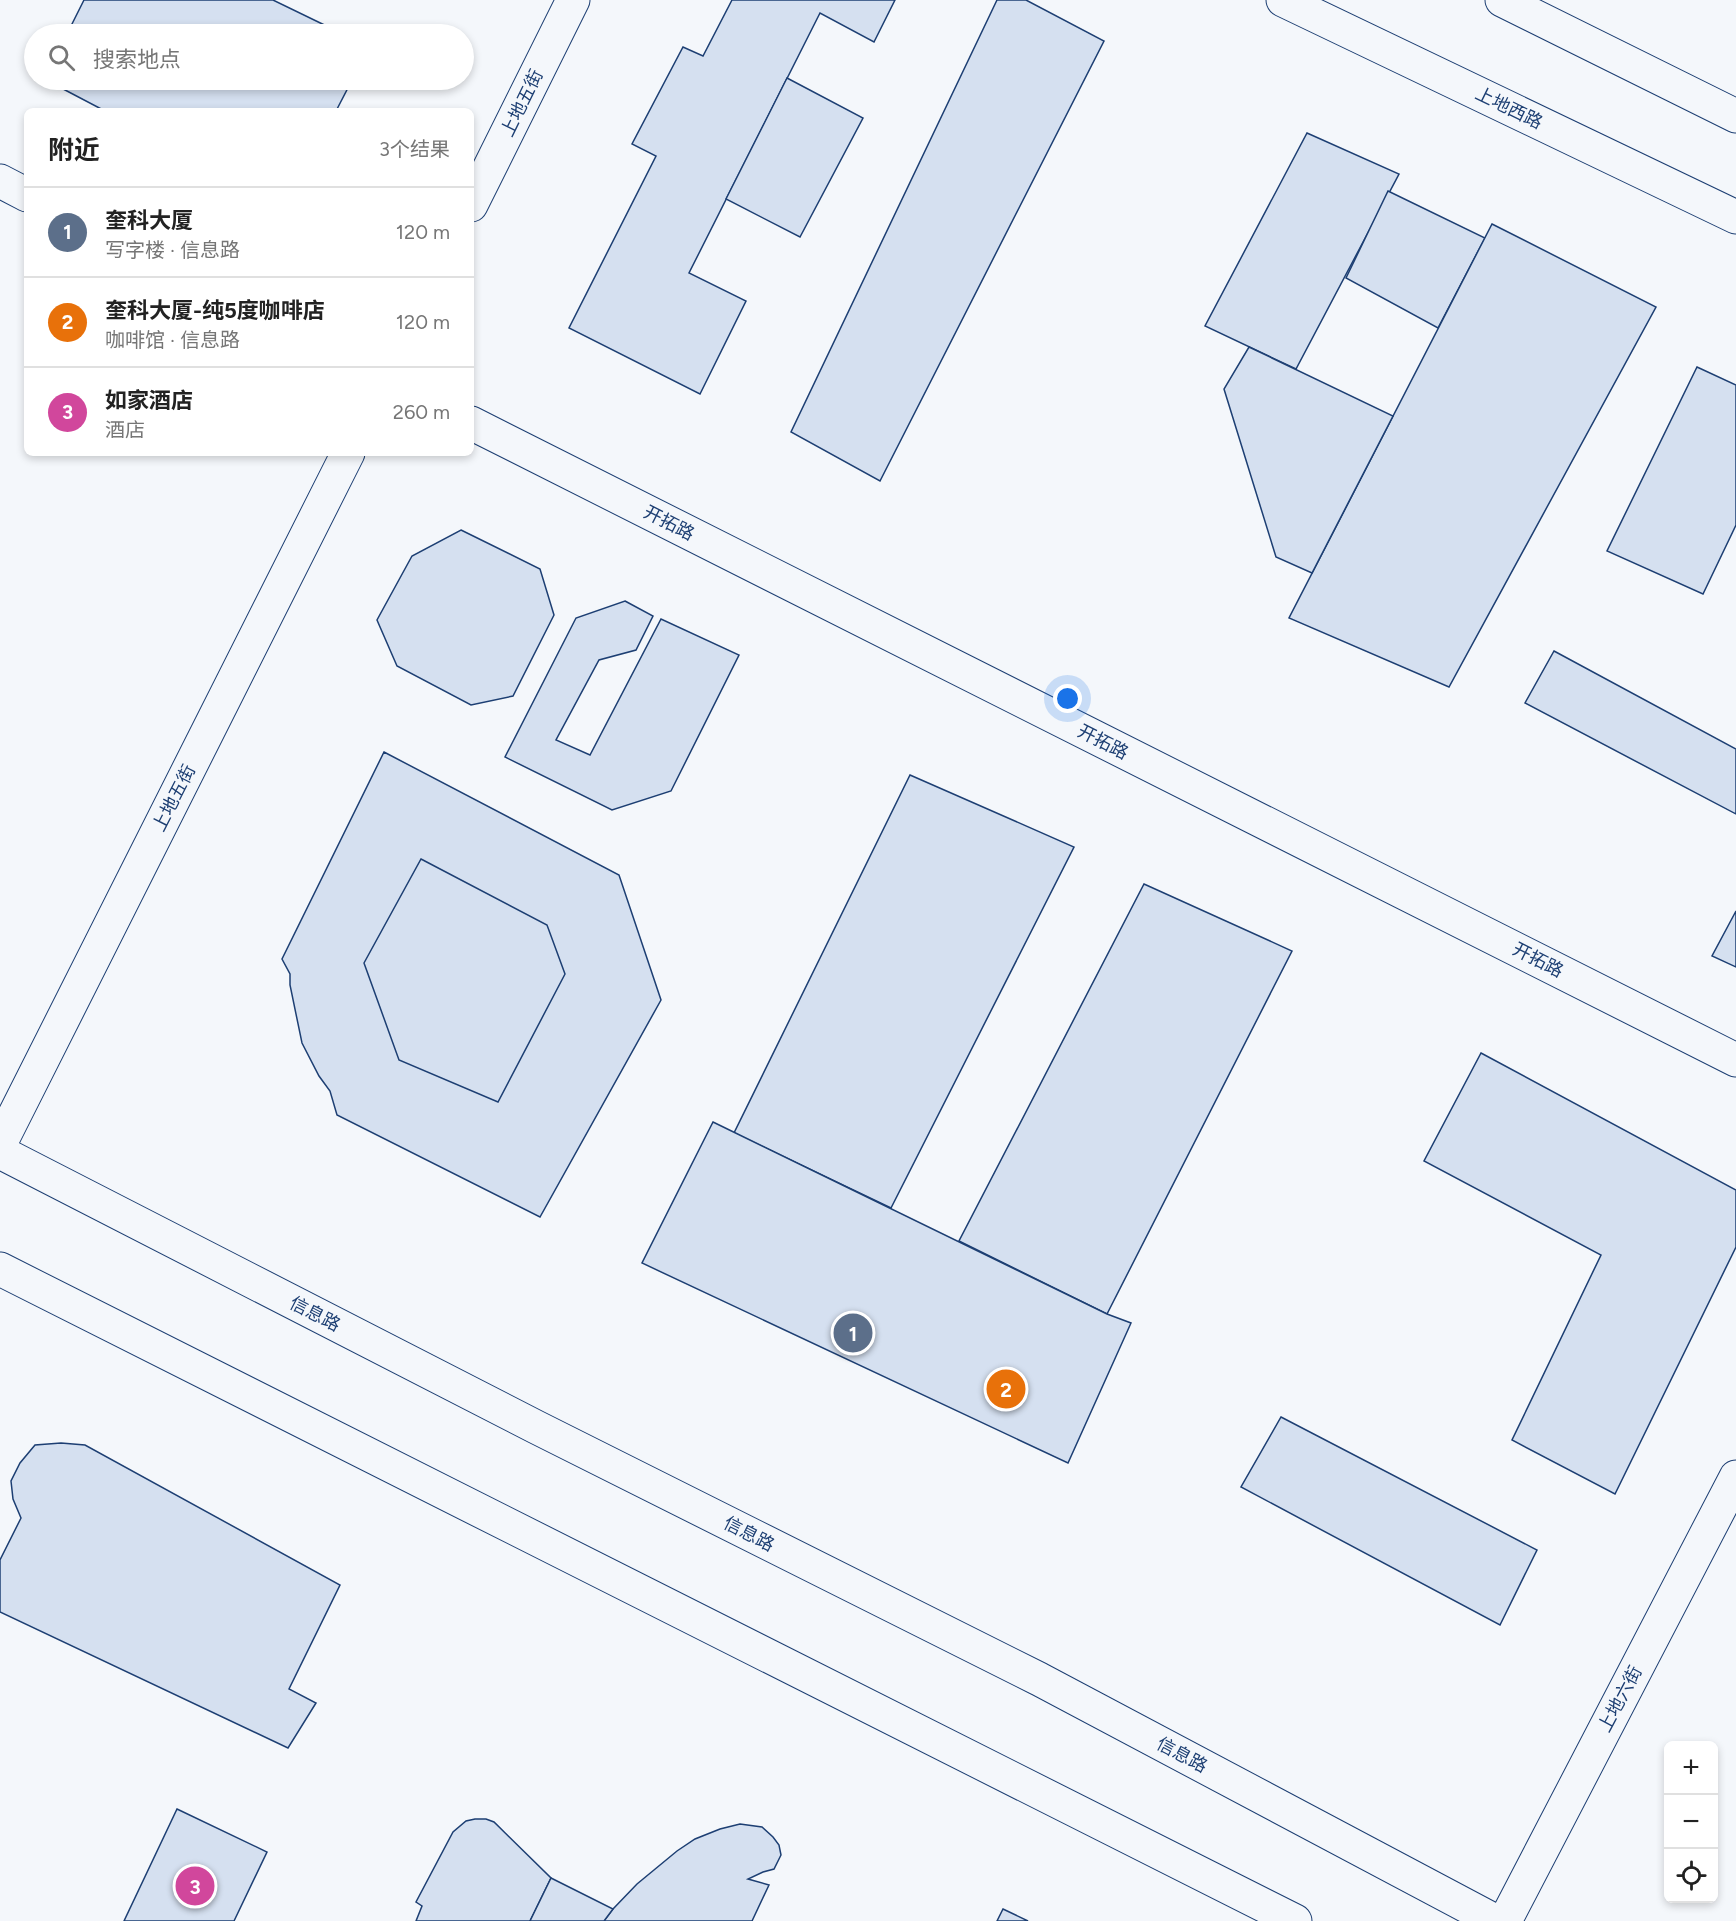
<!DOCTYPE html>
<html lang="zh">
<head>
<meta charset="utf-8">
<style>
  body { margin:0; font-family:Figtree,"Noto Sans SC",sans-serif; background:#f6f6f6; color:#222 }
  .controls { position:absolute; right:18px; bottom:18px; display:grid; overflow:hidden; border-radius:9px; box-shadow:0 3px 9px #0003 }
  .controls button { width:54px; height:54px; display:grid; place-items:center; padding:0; border:0; border-bottom:2px solid #e0e0e0; background:#fff; color:#222; font:30px sans-serif }
  .you { position:absolute; left:1068px; top:699px; width:21px; height:21px; margin:-15px; border:4px solid #fff; border-radius:50%; background:#1a73e8; box-shadow:0 0 0 9px #1a73e833 }
  .badge { display:grid; place-items:center; width:39px; height:39px; border-radius:50%; background:#0b8043; color:#fff; font-size:20px; font-weight:700 }
  .pin { position:absolute; translate:-50% -50%; border:3px solid #fff; box-shadow:0 2px 6px #0006 }
  .list { margin:0; padding:0; list-style:none }
  h2 { display:flex; justify-content:space-between; align-items:center; height:78px; margin:0; padding:0 24px; font-size:26px }
  h2 small { font-size:20px; font-weight:400; color:#767676 }
  .list li { display:grid; grid-template-columns:39px 1fr auto; gap:18px; align-items:center; box-sizing:border-box; height:90px; padding:0 24px; border-top:2px solid #e0e0e0 }
  .list b { display:block; font-size:22px; white-space:nowrap }
  .list p { margin:0; font-size:20px; white-space:nowrap; color:#767676 }
  .list em { font-size:20px; font-style:normal; color:#767676 }
  .icon { flex:none; width:33px; height:33px; fill:none; stroke:currentColor; stroke-width:2; stroke-linecap:round; stroke-linejoin:round }
  .map { position:relative; flex:none; width:1736px; height:1921px; overflow:hidden }
  .search { position:absolute; background:#fff; box-shadow:0 3px 9px #0003; left:24px; top:24px; width:450px; height:66px; display:flex; align-items:center; gap:15px; box-sizing:border-box; padding:0 21px; border-radius:33px; color:#767676; font-size:22px }
  .panel { position:absolute; background:#fff; box-shadow:0 3px 9px #0003; left:24px; top:108px; width:450px; height:348px; border-radius:9px }
  .map>svg:first-child { display:block }
  .building { fill:#d5e0f0; stroke:#1d3f73; stroke-width:1.5 }
  .lines { fill:none; stroke-linecap:round; stroke-linejoin:round }
  .minor-casing { stroke:#1d3f73; stroke-width:35 }
  .major-casing { stroke:#1d3f73; stroke-width:35 }
  .minor { stroke:#f4f7fb; stroke-width:33 }
  .major { stroke:#f4f7fb; stroke-width:33 }
  .labels { text-anchor:middle; dominant-baseline:central; stroke-width:4.5; stroke-linejoin:round; paint-order:stroke }
  .street-label { font-size:18px; fill:#1d3f73; stroke:#f4f7fb }
</style>
</head>
<body>
<div class="map">
<svg width="1736" height="1921" viewBox="0 0 1736 1921">
  <rect width="100%" height="100%" fill="#f4f7fb"/>
  <g class="building">
    <polygon points="84,0 273,0 343,34 67,34"/>
    <polygon points="732,0 895,0 874,42 820,13 689,273 746,301 700,394 569,328 656,156 632,144 683,47 703,56"/>
    <polygon points="997,0 1026,0 1104,41 880,481 791,432"/>
    <polygon points="787,78 863,118 800,237 726,199"/>
    <polygon points="46,80 352,80 336,111 105,111"/>
    <polygon points="1307,133 1399,174 1296,369 1205,326"/>
    <polygon points="1388,191 1485,238 1438,328 1346,278"/>
    <polygon points="1492,224 1656,307 1449,687 1289,618"/>
    <polygon points="1249,347 1393,416 1312,573 1276,557 1224,389"/>
    <polygon points="1697,367 1736,385 1736,525 1703,594 1607,551"/>
    <polygon points="461,530 540,569 554,615 513,696 471,705 397,666 377,620 412,556"/>
    <polygon points="625,601 653,616 636,650 599,660 556,740 590,755 661,619 739,655 671,791 612,810 505,757 576,618"/>
    <polygon points="1554,651 1736,749 1736,814 1525,703"/>
    <polygon points="384,752 619,875 661,1000 540,1217 337,1115 330,1091 319,1076 302,1043 290,985 290,974 282,959"/>
    <polygon points="910,775 1074,847 891,1208 734,1133"/>
    <polygon points="421,859 547,925 565,974 498,1102 399,1060 364,963"/>
    <polygon points="1144,884 1292,951 1107,1314 959,1241"/>
    <polygon points="1736,911 1736,967 1712,956"/>
    <polygon points="1481,1053 1736,1190 1736,1247 1615,1494 1512,1440 1601,1255 1424,1161"/>
    <polygon points="713,1122 1107,1314 1131,1323 1068,1463 642,1263"/>
    <polygon points="1281,1417 1537,1550 1500,1625 1241,1487"/>
    <polygon points="61,1443 85,1445 340,1585 289,1689 316,1703 288,1748 0,1612 0,1560 21,1518 13,1499 11,1481 20,1463 35,1445"/>
    <polygon points="177,1809 267,1852 234,1921 124,1921"/>
    <polygon points="475,1819 486,1819 494,1822 551,1878 530,1921 416,1921 422,1906 416,1902 453,1832 466,1821"/>
    <polygon points="740,1824 762,1827 773,1837 779,1845 781,1855 774,1869 763,1872 748,1879 769,1885 752,1921 604,1921 613,1909 637,1884 677,1851 695,1839 720,1829"/>
    <polygon points="551,1878 613,1909 604,1921 530,1921"/>
    <polygon points="1003,1909 1028,1921 997,1921"/>
  </g>
  <g class="lines">
    <defs>
      <g id="minor">
        <polyline points="0,181 27,195"/>
        <polyline points="471,205 573,0"/>
        <polyline points="471,423 1736,1060"/>
        <polyline points="0,1144 348,453"/>
        <polyline points="1505,1921 1736,1477"/>
      </g>
      <g id="major">
        <polyline points="1283,0 1736,217"/>
        <polyline points="1502,0 1736,116"/>
        <polyline points="0,1152 536,1427 1039,1679 1495,1921"/>
        <polyline points="0,1269 1295,1921"/>
      </g>
    </defs>
    <use href="#minor" class="minor-casing"/>
    <use href="#major" class="major-casing"/>
    <use href="#minor" class="minor"/>
    <use href="#major" class="major"/>
  </g>
  <g class="labels">
    <g class="street-label">
      <text transform="translate(522 103) rotate(-64)">上地五街</text>
      <text transform="translate(1509 108) rotate(26)">上地西路</text>
      <text transform="translate(669 523) rotate(27)">开拓路</text>
      <text transform="translate(1103 742) rotate(27)">开拓路</text>
      <text transform="translate(174 798) rotate(-63)">上地五街</text>
      <text transform="translate(1538 960) rotate(27)">开拓路</text>
      <text transform="translate(315 1314) rotate(27)">信息路</text>
      <text transform="translate(749 1534) rotate(27)">信息路</text>
      <text transform="translate(1620 1699) rotate(-62)">上地六街</text>
      <text transform="translate(1182 1755) rotate(28)">信息路</text>
    </g>
  </g>
</svg>
<div class="controls">
<button>+</button>
<button>−</button>
<button><svg class="icon" aria-label="locate" viewBox="0 0 24 24"><circle cx="12" cy="12" r="6"/><path d="M12 2v4M12 18v4M2 12h4M18 12h4"/></svg></button>
</div>
<div class="you"></div>
<div class="pin badge" style="left:853px;top:1333px;background:#5c6f8a">1</div>
<div class="pin badge" style="left:1006px;top:1389px;background:#e8710a">2</div>
<div class="pin badge" style="left:195px;top:1886px;background:#d1479c">3</div>
<div class="search"><svg class="icon" aria-label="search" viewBox="0 0 24 24"><circle cx="10" cy="10" r="6"/><path d="M15 15l6 6"/></svg>搜索地点</div>
<section class="panel">
<h2>附近<small>3个结果</small></h2>
<ul class="list">
<li><span class="badge" style="background:#5c6f8a">1</span><div><b>奎科大厦</b><p>写字楼 · 信息路</p></div><em>120 m</em></li>
<li><span class="badge" style="background:#e8710a">2</span><div><b>奎科大厦-纯5度咖啡店</b><p>咖啡馆 · 信息路</p></div><em>120 m</em></li>
<li><span class="badge" style="background:#d1479c">3</span><div><b>如家酒店</b><p>酒店</p></div><em>260 m</em></li>
</ul>
</section>
</div>
</body>
</html>
